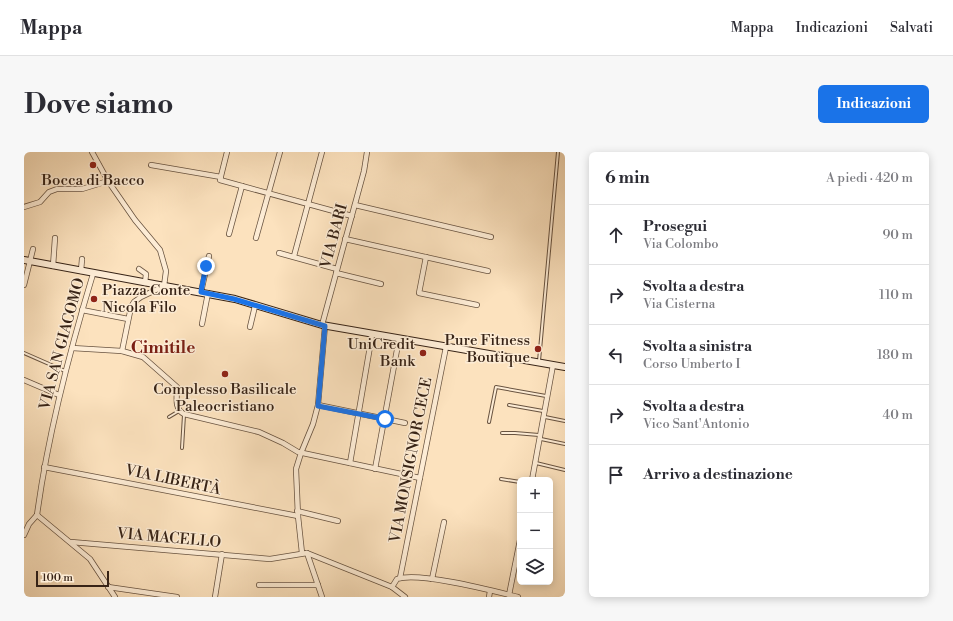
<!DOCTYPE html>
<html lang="it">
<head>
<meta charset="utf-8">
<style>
  body { margin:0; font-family:"Libre Bodoni",serif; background:#f7f7f7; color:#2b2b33 }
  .controls { position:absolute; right:12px; bottom:12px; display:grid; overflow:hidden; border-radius:6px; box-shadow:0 2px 10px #0003 }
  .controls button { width:36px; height:36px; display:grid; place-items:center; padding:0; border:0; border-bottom:1px solid #e1e1e2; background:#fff; color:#2b2b33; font:20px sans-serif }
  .scale { position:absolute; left:12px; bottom:10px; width:73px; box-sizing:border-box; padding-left:4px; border:2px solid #372316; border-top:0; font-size:11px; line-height:14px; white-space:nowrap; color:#372316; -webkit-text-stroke:3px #fdecd5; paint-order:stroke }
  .stop { position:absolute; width:12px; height:12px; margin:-9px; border:3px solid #1a73e8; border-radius:50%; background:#fff }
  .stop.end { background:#1a73e8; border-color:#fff; box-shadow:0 1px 4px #0008 }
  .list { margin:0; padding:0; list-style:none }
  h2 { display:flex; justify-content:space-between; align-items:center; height:52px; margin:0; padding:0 16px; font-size:17px }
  h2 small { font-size:13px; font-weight:400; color:#7c7c81 }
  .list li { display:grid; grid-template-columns:26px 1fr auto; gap:12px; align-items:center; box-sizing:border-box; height:60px; padding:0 16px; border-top:1px solid #e1e1e2 }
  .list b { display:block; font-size:15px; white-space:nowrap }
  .list p { margin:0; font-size:13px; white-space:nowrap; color:#7c7c81 }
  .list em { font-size:13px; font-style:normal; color:#7c7c81 }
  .icon { flex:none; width:22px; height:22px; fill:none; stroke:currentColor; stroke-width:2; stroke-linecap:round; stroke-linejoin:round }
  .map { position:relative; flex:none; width:541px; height:445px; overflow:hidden; border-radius:6px }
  header { display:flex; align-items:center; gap:24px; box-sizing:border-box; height:56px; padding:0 20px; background:#fff; border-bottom:1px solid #e1e1e2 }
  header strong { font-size:19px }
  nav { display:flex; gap:22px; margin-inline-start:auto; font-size:14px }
  .intro { display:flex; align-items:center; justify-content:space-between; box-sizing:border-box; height:96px; padding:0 24px }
  h1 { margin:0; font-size:28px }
  .button { padding:10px 18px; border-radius:6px; background:#1a73e8; color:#fff; font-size:14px; font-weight:700 }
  main { display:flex; gap:24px; padding:0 24px }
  aside { flex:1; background:#fff; border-radius:6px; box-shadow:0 2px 10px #0003 }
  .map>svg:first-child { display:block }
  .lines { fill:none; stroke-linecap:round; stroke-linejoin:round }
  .lane-casing { stroke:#685340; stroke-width:4 }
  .street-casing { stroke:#685340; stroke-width:6 }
  .secondary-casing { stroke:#372316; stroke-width:8 }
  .lane { stroke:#fdecd5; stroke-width:2 }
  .street { stroke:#fdecd5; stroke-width:4.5 }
  .secondary { stroke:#fdecd5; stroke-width:6 }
  .route { stroke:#1a73e8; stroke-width:5 }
  .poi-dot { fill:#8f2418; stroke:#fdecd5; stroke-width:1.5 }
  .labels { text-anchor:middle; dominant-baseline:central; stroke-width:3; stroke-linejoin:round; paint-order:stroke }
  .poi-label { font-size:15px; fill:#372316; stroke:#fdecd5 }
  .street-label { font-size:15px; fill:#372316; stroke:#fdecd5 }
  .quarter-label { font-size:17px; font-weight:bold; fill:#7a1f14; stroke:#fdecd5 }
</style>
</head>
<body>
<header>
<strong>Mappa</strong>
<nav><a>Mappa</a><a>Indicazioni</a><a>Salvati</a></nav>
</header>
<div class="intro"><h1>Dove siamo</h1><a class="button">Indicazioni</a></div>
<main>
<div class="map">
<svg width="541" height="445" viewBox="0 0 541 445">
  <rect width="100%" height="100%" fill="#fce2be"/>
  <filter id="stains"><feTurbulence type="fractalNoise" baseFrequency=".005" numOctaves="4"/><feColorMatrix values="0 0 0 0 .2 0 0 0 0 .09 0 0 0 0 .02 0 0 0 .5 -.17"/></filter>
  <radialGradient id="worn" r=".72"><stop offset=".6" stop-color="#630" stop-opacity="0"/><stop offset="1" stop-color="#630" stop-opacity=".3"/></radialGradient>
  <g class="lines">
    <defs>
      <g id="lane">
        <polyline points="0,201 41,219"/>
        <polyline points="515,209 534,0"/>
        <polyline points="485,253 519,259"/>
        <polyline points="145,265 155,259"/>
        <polyline points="521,265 541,269"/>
        <polyline points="465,270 472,235 522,244"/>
        <polyline points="478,281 491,281 515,283"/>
        <polyline points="517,287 541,292"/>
        <polyline points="158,296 160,263"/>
        <polyline points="512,311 541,318"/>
        <polyline points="477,327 496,330"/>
      </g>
      <g id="street">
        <polyline points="68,0 84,29 111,68 136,98 142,119 140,134 117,145 110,150 107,155 98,199"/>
        <polyline points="203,0 196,28 328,64"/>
        <polyline points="127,13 197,25"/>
        <polyline points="331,53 467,85"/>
        <polyline points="0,55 16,50 25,40 33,37 58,37 84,29"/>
        <polyline points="205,82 218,34"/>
        <polyline points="232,86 256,0"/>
        <polyline points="321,87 464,119"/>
        <polyline points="255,101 313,117"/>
        <polyline points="270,104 298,0"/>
        <polyline points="402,105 395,141 453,153"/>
        <polyline points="29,114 31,86"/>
        <polyline points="115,117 122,122 121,131"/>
        <polyline points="57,119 58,107"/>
        <polyline points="312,121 357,132"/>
        <polyline points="0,133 9,97"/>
        <polyline points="177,140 185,104"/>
        <polyline points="58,158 104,167"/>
        <polyline points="178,172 184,141"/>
        <polyline points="298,173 340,19 343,0"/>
        <polyline points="226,175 231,154"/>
        <path d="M48 196 98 199 119 205 153 235C153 245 150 257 160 262L235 280 259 291 274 300 396 326"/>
        <polyline points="0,228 35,243"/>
        <polyline points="294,253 381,271"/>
        <polyline points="326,311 348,183"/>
        <polyline points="20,315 274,364"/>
        <polyline points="351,317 375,187"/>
        <polyline points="508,328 529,213"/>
        <polyline points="273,359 314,369"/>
        <path d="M13 363C24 281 45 201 69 122"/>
        <polyline points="13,363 66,407 91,445"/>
        <polyline points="0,383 5,372 13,363"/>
        <polyline points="47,390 246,407 283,401 368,435 381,445"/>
        <polyline points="278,401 274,364 272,317 277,301 289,272 294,253 301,174"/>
        <polyline points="283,401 298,445"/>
        <polyline points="376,426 422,195"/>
        <polyline points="408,427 420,370"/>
        <polyline points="235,433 294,433"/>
        <polyline points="84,435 153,445"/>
        <path d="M368 435 373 427C394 419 470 439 494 445"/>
        <polyline points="485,443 496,388"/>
        <polyline points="191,445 198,402"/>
        <polyline points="465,445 466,439"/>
      </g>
      <polyline id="secondary" points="0,108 211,147 298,173 541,215"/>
    </defs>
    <use href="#lane" class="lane-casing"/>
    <use href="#street" class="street-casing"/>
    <use href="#secondary" class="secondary-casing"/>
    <use href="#lane" class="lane"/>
    <use href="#street" class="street"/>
    <use href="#secondary" class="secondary"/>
  </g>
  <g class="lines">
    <polyline class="route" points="182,114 177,140 210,147 301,174 294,254 361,267"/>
  </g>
  <g class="poi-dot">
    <circle cx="69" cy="13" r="4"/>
    <circle cx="70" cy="147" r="4"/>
    <circle cx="514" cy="197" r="4"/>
    <circle cx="399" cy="201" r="4"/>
    <circle cx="201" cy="222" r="4"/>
  </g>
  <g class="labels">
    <g class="poi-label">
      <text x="69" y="28">Bocca di Bacco</text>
      <text x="78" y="138" text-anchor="start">Piazza Conte<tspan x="78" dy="17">Nicola Filo</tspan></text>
      <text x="506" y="188" text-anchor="end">Pure Fitness<tspan x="506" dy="17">Boutique</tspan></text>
      <text x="391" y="192" text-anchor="end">UniCredit<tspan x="391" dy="17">Bank</tspan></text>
      <text x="201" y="237">Complesso Basilicale<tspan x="201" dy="17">Paleocristiano</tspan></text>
    </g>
    <g class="street-label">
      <text transform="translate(310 84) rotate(-75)">VIA BARI</text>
      <text transform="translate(38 192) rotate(-75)">VIA SAN GIACOMO</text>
      <text transform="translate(387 308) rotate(-79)">VIA MONSIGNOR CECE</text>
      <text transform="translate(149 328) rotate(12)">VIA LIBERTÀ</text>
      <text transform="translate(145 386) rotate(5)">VIA MACELLO</text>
    </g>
    <g class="quarter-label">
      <text x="139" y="196">Cimitile</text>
    </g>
  </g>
  <rect width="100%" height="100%" filter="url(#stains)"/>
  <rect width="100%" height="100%" fill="url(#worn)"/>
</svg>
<div class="controls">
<button>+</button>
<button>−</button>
<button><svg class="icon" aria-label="layers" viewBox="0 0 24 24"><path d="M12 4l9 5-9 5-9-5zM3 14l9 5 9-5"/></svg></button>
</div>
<div class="scale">100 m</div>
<div class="stop" style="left:361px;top:267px"></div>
<div class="stop end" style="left:182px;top:114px"></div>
</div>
<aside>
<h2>6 min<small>A piedi · 420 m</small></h2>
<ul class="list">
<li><svg class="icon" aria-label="ahead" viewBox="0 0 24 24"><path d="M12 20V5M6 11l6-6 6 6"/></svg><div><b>Prosegui</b><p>Via Colombo</p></div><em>90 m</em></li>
<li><svg class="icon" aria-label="right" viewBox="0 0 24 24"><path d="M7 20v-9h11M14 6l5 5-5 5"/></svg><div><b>Svolta a destra</b><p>Via Cisterna</p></div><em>110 m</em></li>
<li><svg class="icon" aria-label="left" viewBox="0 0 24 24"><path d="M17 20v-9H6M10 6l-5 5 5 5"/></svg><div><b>Svolta a sinistra</b><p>Corso Umberto I</p></div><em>180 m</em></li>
<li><svg class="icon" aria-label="right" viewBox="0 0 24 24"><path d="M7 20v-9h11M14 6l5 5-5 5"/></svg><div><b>Svolta a destra</b><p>Vico Sant'Antonio</p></div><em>40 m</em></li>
<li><svg class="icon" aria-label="arrive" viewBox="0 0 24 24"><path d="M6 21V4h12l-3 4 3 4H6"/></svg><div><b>Arrivo a destinazione</b></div></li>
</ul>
</aside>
</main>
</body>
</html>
